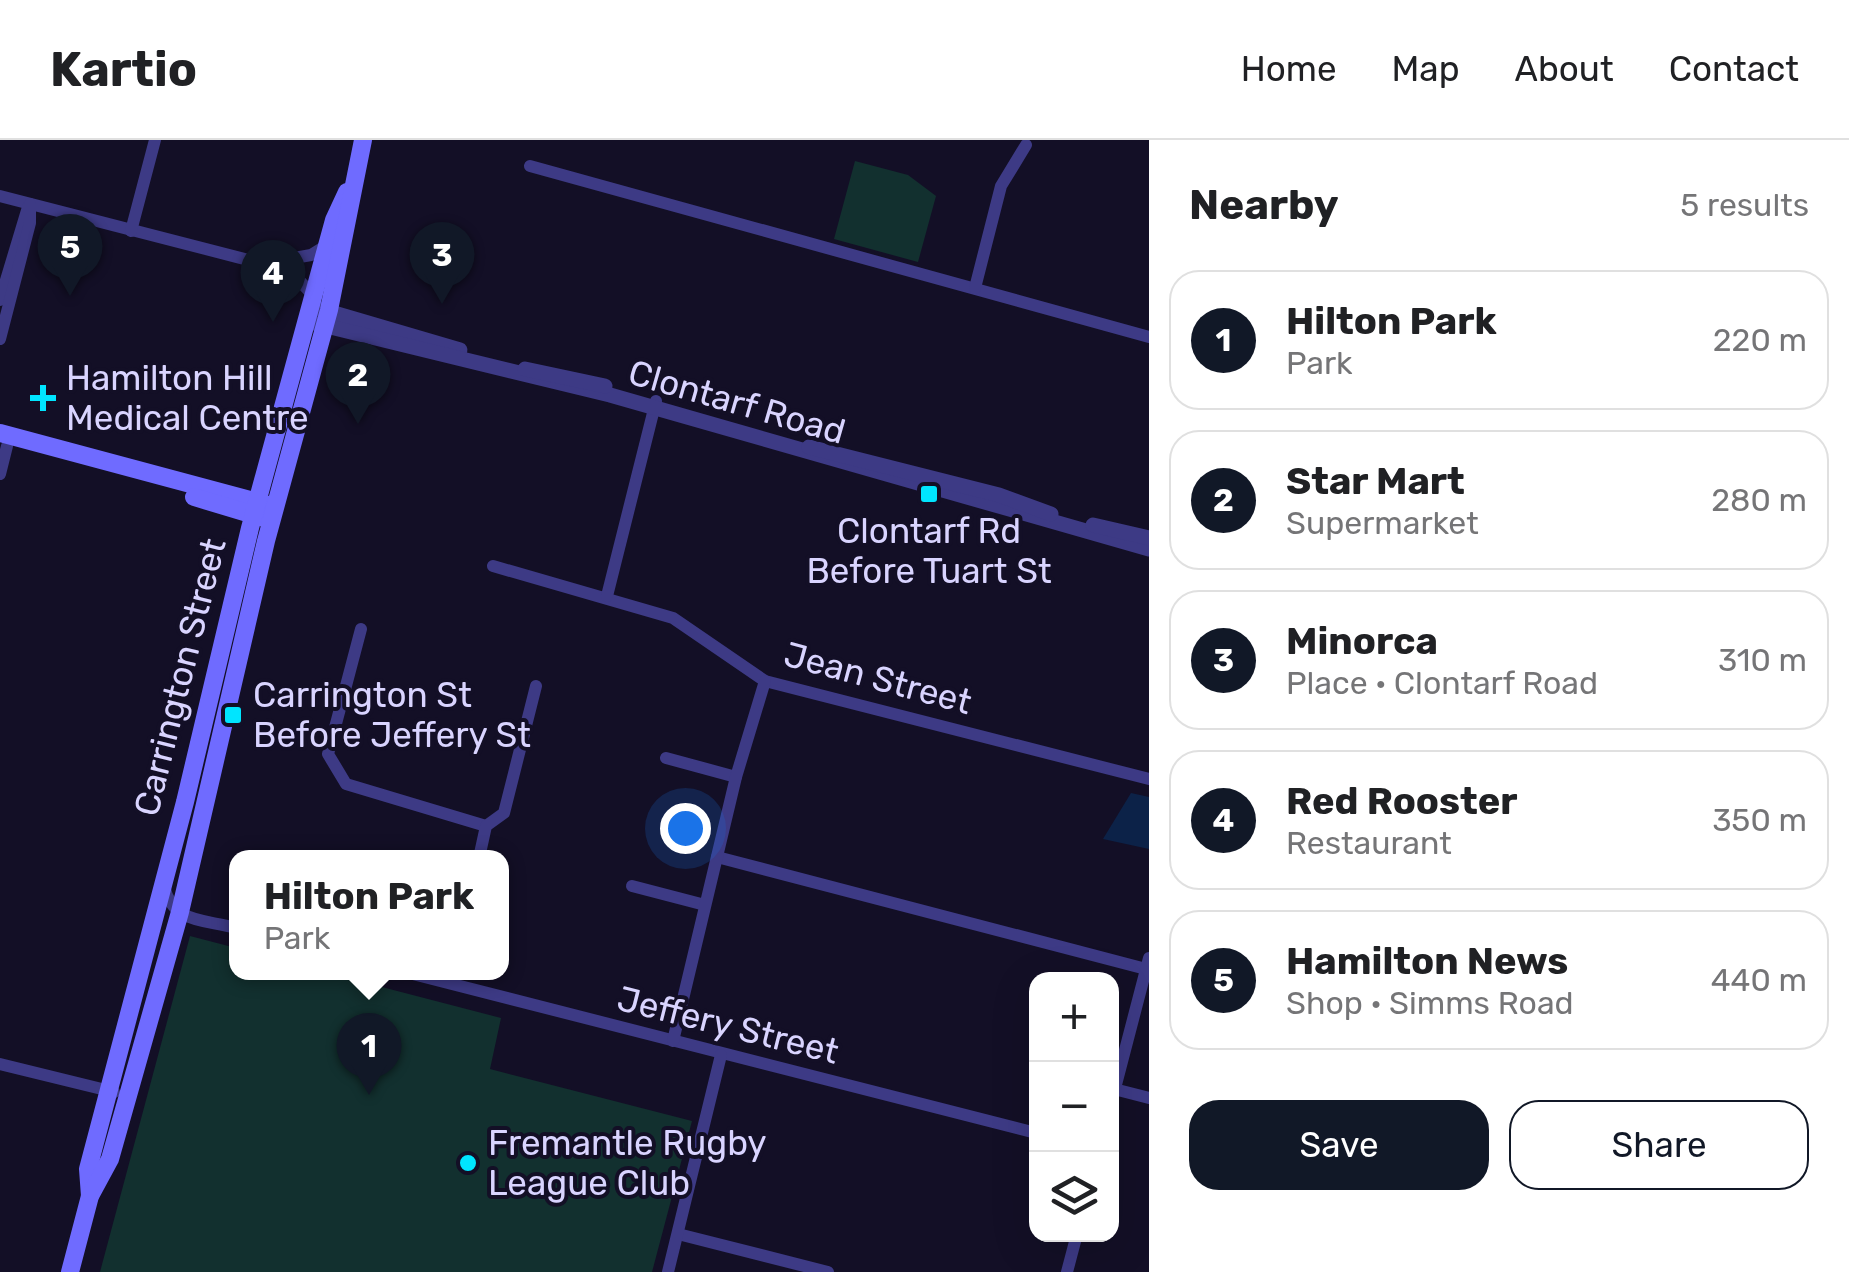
<!DOCTYPE html>
<html lang="en">
<head>
<meta charset="utf-8">
<style>
  body { margin:0; font-family:Rubik,sans-serif; background:#f6f6f6; color:#202124 }
  .controls { position:absolute; right:30px; bottom:30px; display:grid; overflow:hidden; border-radius:20px; box-shadow:0 10px 40px #0002 }
  .controls button { width:90px; height:90px; display:grid; place-items:center; padding:0; border:0; border-bottom:2px solid #e0e0e0; background:#fff; color:#202124; font:50px sans-serif }
  .you { position:absolute; left:685px; top:688px; width:35px; height:35px; margin:-25px; border:8px solid #fff; border-radius:50%; background:#1a73e8; box-shadow:0 0 0 15px #1a73e833 }
  .badge { display:grid; place-items:center; width:65px; height:65px; border-radius:50%; background:#111827; color:#fff; font-size:32px; font-weight:700 }
  .pin { position:absolute; translate:-50% -82px; filter:drop-shadow(0 2px 5px #0008) }
  .pin::after { content:''; position:absolute; top:52px; width:35px; height:30px; background:inherit; clip-path:polygon(0 0,100% 0,50% 100%) }
  .popup { position:absolute; left:229px; top:710px; width:280px; height:130px; box-sizing:border-box; display:grid; place-content:center; border-radius:20px; background:#fff; filter:drop-shadow(0 2px 8px #0005); font-size:32px; white-space:nowrap; color:#757577 }
  .popup b { font-size:38px; color:#202124 }
  .popup::after { content:''; position:absolute; left:50%; top:100%; margin-left:-20px; border:20px solid transparent; border-top-color:#fff }
  .list { margin:0; padding:0; list-style:none }
  h2 { display:flex; justify-content:space-between; align-items:center; height:130px; margin:0; padding:0 40px; font-size:42px }
  h2 small { font-size:32px; font-weight:400; color:#757577 }
  .list li { display:grid; grid-template-columns:65px 1fr auto; gap:30px; align-items:center; box-sizing:border-box; height:140px; margin:0 20px 20px; padding:0 20px; border:2px solid #e0e0e0; border-radius:30px }
  .list b { display:block; font-size:38px; white-space:nowrap }
  .list p { margin:0; font-size:32px; white-space:nowrap; color:#757577 }
  .list em { font-size:32px; font-style:normal; color:#757577 }
  .actions { display:flex; gap:20px; padding:30px 40px }
  .actions a { flex:1; padding:22px 0; border:2px solid #111827; border-radius:30px; text-align:center; font-size:35px; color:#111827 }
  .actions .main { background:#111827; color:#fff }
  .icon { flex:none; width:55px; height:55px; fill:none; stroke:currentColor; stroke-width:2; stroke-linecap:round; stroke-linejoin:round }
  .map { position:relative; flex:none; width:1149px; height:1132px; overflow:hidden }
  header { display:flex; align-items:center; gap:60px; box-sizing:border-box; height:140px; padding:0 50px; background:#fff; border-bottom:2px solid #e0e0e0 }
  header strong { font-size:48px }
  nav { display:flex; gap:55px; margin-inline-start:auto; font-size:35px }
  main { display:flex }
  aside { flex:1; background:#fff }
  .map>svg:first-child { display:block }
  .green { fill:#12302f }
  .water { fill:#0c2248 }
  .lines { fill:none; stroke-linecap:round; stroke-linejoin:round }
  .minor { stroke:#3d3a85; stroke-width:12 }
  .tertiary { stroke:#3d3a85; stroke-width:15 }
  .secondary { stroke:#6f6bff; stroke-width:18 }
  .poi-dot { fill:#00e5ff; stroke:#130f26; stroke-width:4 }
  .labels { text-anchor:middle; dominant-baseline:central; stroke-width:8; stroke-linejoin:round; paint-order:stroke }
  .poi-label { font-size:35px; fill:#d9d4ff; stroke:#130f26; text-anchor:start }
  .street-label { font-size:35px; fill:#d9d4ff; stroke:#130f26 }
</style>
</head>
<body>
<header>
<strong>Kartio</strong>
<nav><a>Home</a><a>Map</a><a>About</a><a>Contact</a></nav>
</header>
<main>
<div class="map">
<svg width="1149" height="1132" viewBox="0 0 1149 1132">
  <rect width="100%" height="100%" fill="#130f26"/>
  <g class="green">
    <polygon points="855,21 908,35 936,56 918,122 834,99"/>
    <polygon points="190,796 236,808 236,832 328,833 501,878 490,929 692,981 652,1132 100,1132"/>
  </g>
  <polygon class="water" points="1131,653 1149,657 1149,709 1103,699"/>
  <g class="lines">
    <g class="minor">
      <polyline points="530,26 1149,197"/>
      <polyline points="0,56 264,124 294,135 313,155"/>
      <polyline points="131,91 155,0"/>
      <polyline points="266,123 311,115 327,105"/>
      <polyline points="975,148 1001,46 1026,5"/>
      <polyline points="0,160 28,67"/>
      <polyline points="0,199 30,83 30,64"/>
      <polyline points="0,334 7,306"/>
      <polyline points="493,426 673,478 765,541 1149,639"/>
      <polyline points="607,456 656,261"/>
      <polyline points="361,489 328,614 346,644 486,686"/>
      <polyline points="666,618 736,637"/>
      <polyline points="717,717 1146,829"/>
      <polyline points="479,718 486,686 504,673 536,546"/>
      <path d="M164 746C173 785 206 779 236 788"/>
      <polyline points="632,746 705,765"/>
      <polyline points="405,832 1036,993"/>
      <polyline points="673,901 736,637 765,541"/>
      <polyline points="0,924 114,952"/>
      <polyline points="1114,949 1149,958"/>
      <polyline points="1112,960 1149,818"/>
      <polyline points="678,1094 828,1132"/>
      <polyline points="668,1132 721,915"/>
      <polyline points="1067,1132 1077,1094"/>
    </g>
    <g class="tertiary">
      <polyline points="310,166 460,210"/>
      <polyline points="314,183 610,255 1149,409"/>
      <polyline points="525,229 605,246"/>
      <polyline points="809,307 999,355 1051,374"/>
      <polyline points="1093,385 1149,398"/>
    </g>
    <g class="secondary">
      <polyline points="0,293 265,364"/>
      <polyline points="194,357 264,378"/>
      <polyline points="90,1056 88,1029 185,662 250,388 334,80 347,52"/>
      <polyline points="70,1132 90,1056 110,1019 180,772 266,401 329,170 363,0"/>
    </g>
  </g>
  <g class="poi-dot">
    <path d="M38 243h10v10h10v10h-10v10h-10v-10h-10v-10h10z"/>
    <rect x="919" y="344" width="20" height="20" rx="5"/>
    <rect x="223" y="565" width="20" height="20" rx="5"/>
    <circle cx="468" cy="1023" r="10"/>
  </g>
  <g class="labels">
    <g class="poi-label">
      <text x="66" y="238">Hamilton Hill<tspan x="66" dy="40">Medical Centre</tspan></text>
      <text x="929" y="391" text-anchor="middle">Clontarf Rd<tspan x="929" dy="40">Before Tuart St</tspan></text>
      <text x="253" y="555">Carrington St<tspan x="253" dy="40">Before Jeffery St</tspan></text>
      <text x="488" y="1003">Fremantle Rugby<tspan x="488" dy="40">League Club</tspan></text>
    </g>
    <g class="street-label">
      <text transform="translate(737 262) rotate(16)">Clontarf Road</text>
      <text transform="translate(180 537) rotate(-76)">Carrington Street</text>
      <text transform="translate(878 538) rotate(15)">Jean Street</text>
      <text transform="translate(728 885) rotate(14)">Jeffery Street</text>
    </g>
  </g>
</svg>
<div class="controls">
<button>+</button>
<button>−</button>
<button><svg class="icon" aria-label="layers" viewBox="0 0 24 24"><path d="M12 4l9 5-9 5-9-5zM3 14l9 5 9-5"/></svg></button>
</div>
<div class="you"></div>
<div class="pin badge" style="left:369px;top:955px">1</div>
<div class="popup"><b>Hilton Park</b>Park</div>
<div class="pin badge" style="left:358px;top:284px">2</div>
<div class="pin badge" style="left:442px;top:164px">3</div>
<div class="pin badge" style="left:273px;top:182px">4</div>
<div class="pin badge" style="left:70px;top:156px">5</div>
</div>
<aside>
<h2>Nearby<small>5 results</small></h2>
<ul class="list">
<li><span class="badge">1</span><div><b>Hilton Park</b><p>Park</p></div><em>220 m</em></li>
<li><span class="badge">2</span><div><b>Star Mart</b><p>Supermarket</p></div><em>280 m</em></li>
<li><span class="badge">3</span><div><b>Minorca</b><p>Place · Clontarf Road</p></div><em>310 m</em></li>
<li><span class="badge">4</span><div><b>Red Rooster</b><p>Restaurant</p></div><em>350 m</em></li>
<li><span class="badge">5</span><div><b>Hamilton News</b><p>Shop · Simms Road</p></div><em>440 m</em></li>
</ul>
<div class="actions"><a class="main">Save</a><a>Share</a></div>
</aside>
</main>
</body>
</html>
